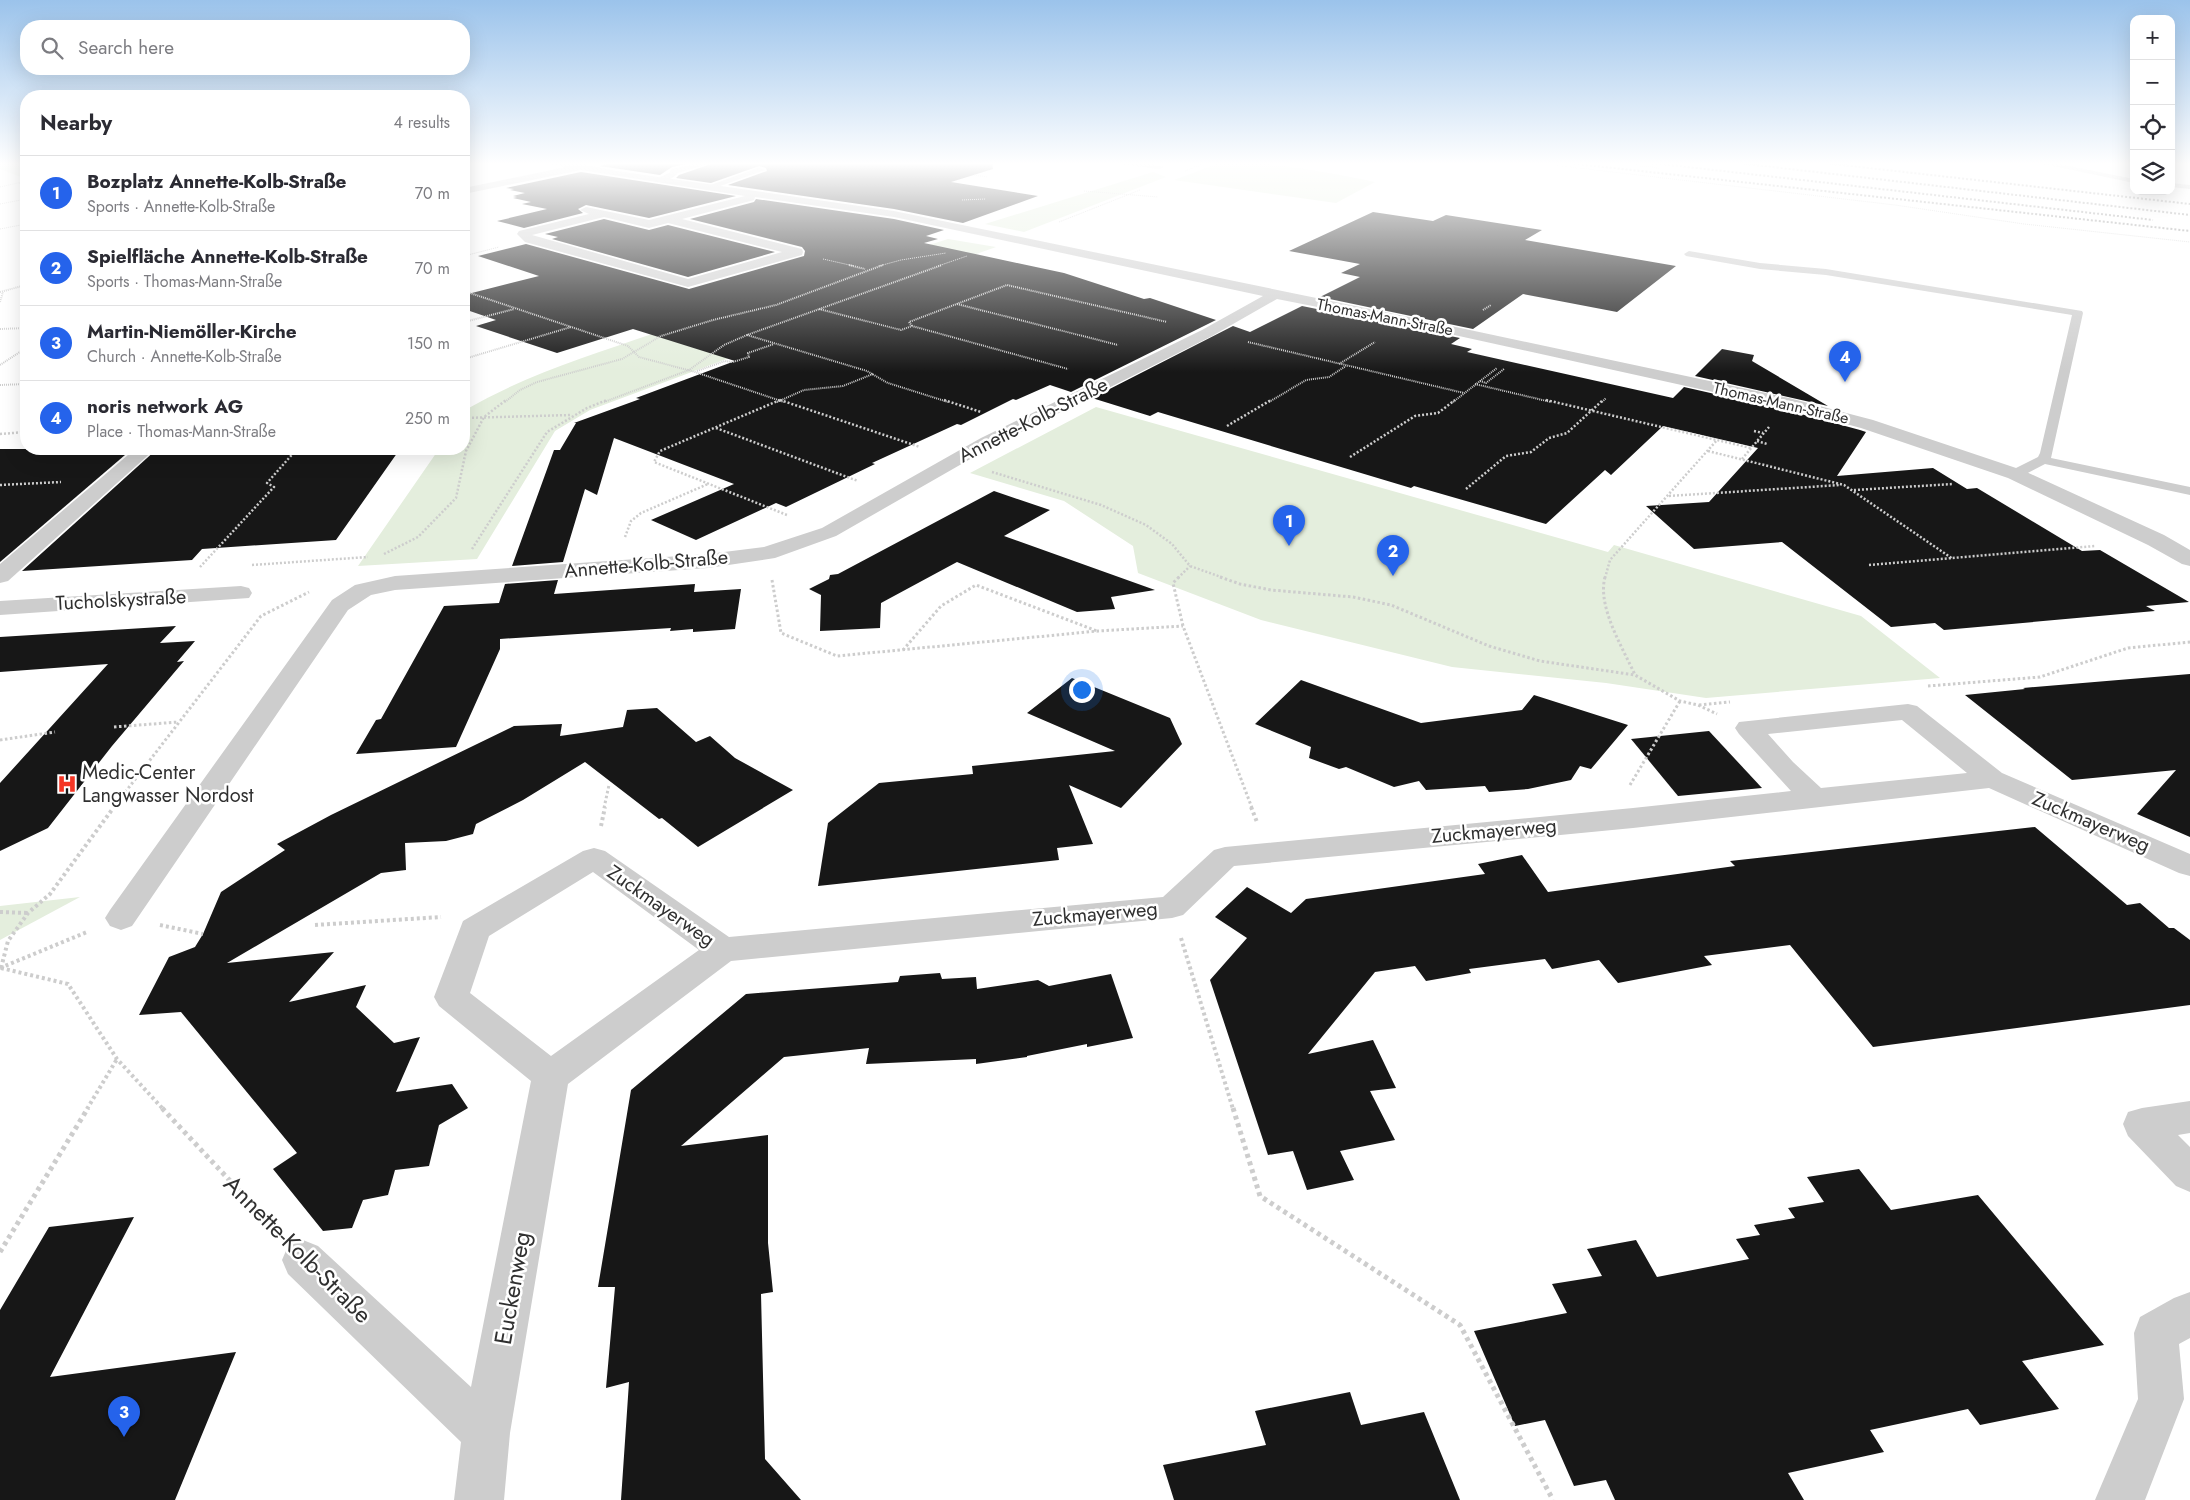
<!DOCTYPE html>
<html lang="en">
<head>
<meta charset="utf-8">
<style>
  body { margin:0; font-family:Jost,sans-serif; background:#f2f2f3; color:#2b2b33 }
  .controls { position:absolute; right:15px; top:15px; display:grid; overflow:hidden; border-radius:10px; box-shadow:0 5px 20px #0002 }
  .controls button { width:45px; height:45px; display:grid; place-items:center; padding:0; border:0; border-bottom:1px solid #e1e1e2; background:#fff; color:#2b2b33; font:25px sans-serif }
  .you { position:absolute; left:1081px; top:689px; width:18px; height:18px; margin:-12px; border:4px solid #fff; border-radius:50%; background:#1a73e8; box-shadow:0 0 0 8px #1a73e833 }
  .badge { display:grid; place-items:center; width:32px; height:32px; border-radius:50%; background:#2563eb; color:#fff; font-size:16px; font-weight:700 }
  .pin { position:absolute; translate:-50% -41px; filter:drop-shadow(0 1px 2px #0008) }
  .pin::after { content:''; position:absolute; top:26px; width:18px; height:15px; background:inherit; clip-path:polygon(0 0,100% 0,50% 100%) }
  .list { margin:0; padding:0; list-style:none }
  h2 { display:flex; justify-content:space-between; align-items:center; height:65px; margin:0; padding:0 20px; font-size:21px }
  h2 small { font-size:16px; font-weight:400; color:#7c7c81 }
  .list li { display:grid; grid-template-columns:32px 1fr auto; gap:15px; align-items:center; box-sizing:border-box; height:75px; padding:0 20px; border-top:1px solid #e1e1e2 }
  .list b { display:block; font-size:19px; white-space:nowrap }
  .list p { margin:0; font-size:16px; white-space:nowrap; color:#7c7c81 }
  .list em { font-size:16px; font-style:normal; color:#7c7c81 }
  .icon { flex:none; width:28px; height:28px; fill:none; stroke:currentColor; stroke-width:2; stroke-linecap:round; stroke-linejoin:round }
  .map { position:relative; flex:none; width:2190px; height:1500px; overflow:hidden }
  .search { position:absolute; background:#fff; box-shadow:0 5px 20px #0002; left:20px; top:20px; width:450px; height:55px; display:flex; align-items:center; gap:12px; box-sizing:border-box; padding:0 18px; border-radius:20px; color:#7c7c81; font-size:19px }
  .panel { position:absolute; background:#fff; box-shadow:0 5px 20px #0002; left:20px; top:90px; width:450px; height:365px; border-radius:20px }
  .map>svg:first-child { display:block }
  .green { fill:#e4eedd }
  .building { fill:#171717 }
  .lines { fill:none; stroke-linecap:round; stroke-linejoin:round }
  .path-far5 { stroke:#cdcdcd; stroke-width:1; stroke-dasharray:1 1; stroke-linecap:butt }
  .path-far4 { stroke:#cdcdcd; stroke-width:2; stroke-dasharray:1 1; stroke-linecap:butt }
  .path-far3 { stroke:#cdcdcd; stroke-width:2.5; stroke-dasharray:2 2; stroke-linecap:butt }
  .path-far2 { stroke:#cdcdcd; stroke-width:3; stroke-dasharray:2.5 2.5; stroke-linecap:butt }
  .path-far1 { stroke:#cdcdcd; stroke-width:4; stroke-dasharray:3 3; stroke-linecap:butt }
  .path { stroke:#cdcdcd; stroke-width:5; stroke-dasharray:4 4; stroke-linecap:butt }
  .lane { fill:#cdcdcd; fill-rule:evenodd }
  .street { fill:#cdcdcd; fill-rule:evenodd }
  .rail { stroke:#858585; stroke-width:2; stroke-dasharray:2 2; stroke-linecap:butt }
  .labels { text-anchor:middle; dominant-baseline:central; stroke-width:5; stroke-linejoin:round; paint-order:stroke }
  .far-street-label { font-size:16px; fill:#303030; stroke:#fff }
  .street-label { font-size:20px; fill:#303030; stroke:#fff }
  .poi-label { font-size:20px; fill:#303030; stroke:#fff; text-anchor:start }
  .near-street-label { font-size:24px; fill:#303030; stroke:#fff }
</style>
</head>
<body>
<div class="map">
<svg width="2190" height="1500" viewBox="0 0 2190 1500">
  <rect width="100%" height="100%" fill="#fff"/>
  <g class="green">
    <polygon points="0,162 26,162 26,179 0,169"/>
    <path d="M1222 162C1274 162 1325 172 1375 182L1336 203 1174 180Z"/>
    <polygon points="1153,172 1166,177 1024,232 985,224"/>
    <path d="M948 239 996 247 895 283 767 344 590 410 555 431 477 559 358 566 439 449H464V414L467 409C526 375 591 355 655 333 752 300 850 270 948 239Z"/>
    <polygon points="1096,407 1608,552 1614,545 1861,616 1940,678 1706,698 1606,683 1452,667 1261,620 1138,573 1133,546 1064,501 970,473"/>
    <polygon points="80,897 0,940 0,906"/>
  </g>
  <g class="building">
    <polygon points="616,162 694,162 672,167 660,175 600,166"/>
    <polygon points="717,162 992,162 993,169 951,182 1038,196 963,223 894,209 728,185 767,171 766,168 759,166 711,183 676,178 679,175"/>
    <polygon points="581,172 736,196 649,218 586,205 578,209 583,213 524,228 497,221 547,209 522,204 531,202 513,198 517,197 513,196 525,193 510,190 514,189 506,188"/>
    <polygon points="756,199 894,219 944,230 926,236 938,239 924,243 1064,273 1144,299 1150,298 1216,320 1071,392 1050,385 1016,400 1013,399 961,425 957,424 872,463 875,464 786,507 776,503 696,540 651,520 734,484 614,438 597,495 585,489 563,562 512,566 554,450 560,450 576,423 574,423 640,399 636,398 735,361 633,329 557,353 476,326 496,320 464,309 464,295 539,276 478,256 526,244 689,289 804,256 805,251 802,247 690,219 754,202"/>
    <polygon points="1373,212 1433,221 1446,215 1542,230 1525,240 1676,266 1617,312 1523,294 1473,329 1320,297 1360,277 1341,273 1360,264 1289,251"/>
    <polygon points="604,219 649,230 668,225 775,252 688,277 552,239 558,237 545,234"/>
    <polygon points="1302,306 1460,338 1451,344 1472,349 1467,352 1673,398 1684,387 1786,410 1860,430 1866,432 1837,476 1933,468 1967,489 1977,488 2082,551 2100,550 2189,602 2146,606 2155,611 1944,630 1935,623 1891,627 1782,542 1694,549 1646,506 1709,502 1758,448 1663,426 1611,475 1605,470 1546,524 1414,486 1411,488 1158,412 1150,416 1092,398 1233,326 1250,332"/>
    <polygon points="1722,349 1754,355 1752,361 1828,406 1695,376"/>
    <polygon points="0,449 132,449 0,562"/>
    <polygon points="157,449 400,449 336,540 202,549 192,560 22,571"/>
    <polygon points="994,491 1050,510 1004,536 1155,590 1111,597 1115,609 1077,612 957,562 881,603 880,628 820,631 821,595 809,589 829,579 830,575 838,574"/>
    <polygon points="558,580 554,594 695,584 694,592 741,589 735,629 693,632 693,629 670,631 671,628 500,639 500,649 456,747 356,754 376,720 381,719 444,606 499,603 505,584"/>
    <polygon points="176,626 160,643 195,641 177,662 184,661 112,746 48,828 0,851 0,783 108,664 0,672 0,637"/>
    <polygon points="2190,674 2190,837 2137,814 2176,770 2072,780 1965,695 2025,689 2023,688"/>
    <polygon points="1072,678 1170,718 1182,744 1121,808 1069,785 1093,844 1057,848 1059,860 818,886 828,823 879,783 973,774 972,766 1115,751 1027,713"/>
    <polygon points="1301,680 1421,723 1522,710 1534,695 1628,725 1591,769 1580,766 1571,780 1528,789 1489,792 1485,786 1426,790 1419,781 1394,787 1346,767 1339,769 1309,758 1311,747 1255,724"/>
    <polygon points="657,708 696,742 710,736 735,758 793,790 698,847 662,818 659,819 585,762 523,800 476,824 473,834 446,841 405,843 406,870 381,873 227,963 334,952 289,1002 366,985 356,1007 394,1043 420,1037 396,1092 452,1084 468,1108 439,1125 429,1166 395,1170 388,1195 363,1200 352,1228 323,1231 273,1169 297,1153 181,1012 139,1015 169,957 195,947 203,934 221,892 285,850 277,844 331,815 514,726 562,724 560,736 623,727 627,710"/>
    <polygon points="1709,731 1762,788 1678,796 1631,739"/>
    <polygon points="2035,827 2127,905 2140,903 2169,928 2174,928 2190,940 2190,1005 1873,1047 1790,945 1704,956 1712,965 1618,983 1599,960 1552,969 1545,959 1469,969 1471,973 1426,981 1415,966 1375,972 1308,1054 1373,1040 1396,1088 1370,1091 1395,1140 1340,1151 1354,1180 1307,1190 1293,1151 1268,1155 1210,980 1247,938 1215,917 1247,887 1291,913 1306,899 1485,874 1478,864 1522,855 1548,892 1735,866 1730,861"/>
    <polygon points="940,973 942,979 976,977 977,989 1038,980 1049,986 1111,974 1133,1038 1087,1047 1087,1044 1027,1056 1027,1057 976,1064 976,1059 866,1064 869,1048 784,1057 681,1146 768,1135 768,1243 773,1292 761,1294 765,1459 801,1500 621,1500 629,1382 606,1388 615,1287 598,1287 631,1090 746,994 898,982 900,976"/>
    <polygon points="1859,1169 1891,1210 1978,1195 2104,1345 2022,1361 2059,1409 1980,1425 1968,1409 1870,1430 1884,1452 1788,1473 1804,1500 1615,1500 1606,1480 1574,1486 1545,1420 1515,1426 1474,1331 1567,1313 1552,1284 1602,1276 1587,1249 1636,1240 1657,1277 1749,1259 1736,1239 1760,1235 1754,1225 1795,1218 1788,1208 1824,1202 1807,1177"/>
    <polygon points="134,1217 50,1377 236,1352 175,1500 0,1500 0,1310 49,1227"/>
    <polygon points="1350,1392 1361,1425 1424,1412 1460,1500 1174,1500 1163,1465 1266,1445 1255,1411"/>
  </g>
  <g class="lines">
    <g class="path-far5">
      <polyline points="1527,162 1895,205 2024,224 2190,242"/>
      <polyline points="1634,165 1659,168"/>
      <polyline points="1185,171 1208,162"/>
      <polyline points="974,175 988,177"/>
      <polyline points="19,183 26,185"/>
      <polyline points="0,187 26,181"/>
      <polyline points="1084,191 1158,197"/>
      <polyline points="962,200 986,199"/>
      <polyline points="0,204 26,199"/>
      <polyline points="1059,222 1140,190"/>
      <polyline points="0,229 26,224"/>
      <polyline points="464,256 499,247"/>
      <polyline points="823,259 854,266"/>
      <polyline points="879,266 901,260 946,253"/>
      <polyline points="938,266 967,256"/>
    </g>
    <g class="path-far4">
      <polyline points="849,265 865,269"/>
      <polyline points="464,291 628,346 639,357 695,372 784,402"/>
      <polyline points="0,292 26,285"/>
      <polyline points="0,302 3,292"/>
      <polyline points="957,304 1118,345"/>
      <polyline points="819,309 901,330 912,326 1068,369"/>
      <polyline points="1483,310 1491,305"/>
      <polyline points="464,322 514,309"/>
      <polyline points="912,326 909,322 1007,285 1167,322"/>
      <polyline points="0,329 26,328"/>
      <polyline points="747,335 867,371 888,383 948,402"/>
      <polyline points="1248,342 1464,393"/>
      <polyline points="464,359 571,327"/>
      <polyline points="1339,364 1375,342"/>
      <polyline points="0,365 26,348"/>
      <polyline points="697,371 725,361 733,362 749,357 748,353 774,344"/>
      <polyline points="1480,381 1486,383 1504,369"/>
      <polyline points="1475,384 1551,402"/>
      <polyline points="0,385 26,384"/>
      <polyline points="505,402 520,390 537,382 622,359 661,336 713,320 776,305 883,265"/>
      <polyline points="604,402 689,370 724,345 747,335 942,265"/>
      <polyline points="777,402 804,390 843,386 873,374"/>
      <polyline points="1269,402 1306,380 1329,377 1346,366"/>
      <polyline points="1453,402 1497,368"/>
      <polyline points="1602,402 1606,398"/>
    </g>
    <g class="path-far3">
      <polyline points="780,400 920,447"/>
      <polyline points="780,400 660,451 654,462 787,515"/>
      <polyline points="944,400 981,412"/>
      <polyline points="1546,400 1751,448"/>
      <polyline points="464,418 571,415"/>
      <polyline points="1227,426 1271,400"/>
      <polyline points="716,428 858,481"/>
      <polyline points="1754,431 1763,433"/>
      <polyline points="0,434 26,432"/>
      <polyline points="1757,441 1767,444"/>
      <polyline points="1708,451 1844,485 1953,559"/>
      <polyline points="1350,457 1415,416 1438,413 1455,400"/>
      <polyline points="1742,459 1769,427"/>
      <polyline points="992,472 1101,505 1146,525 1172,544 1190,566 1224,578"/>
      <polyline points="0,485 61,482"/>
      <polyline points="1466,489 1506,456 1531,452 1549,438 1567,433 1603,400"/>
      <polyline points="1854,490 1953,484"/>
      <polyline points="1669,496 1840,485"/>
      <polyline points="625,537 631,521 641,513 708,484"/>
      <polyline points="472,549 547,432 587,408 607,400"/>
      <polyline points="384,554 418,537 456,498 466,451 484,417 506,400"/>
      <polyline points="252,565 368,557"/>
      <polyline points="1869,565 2095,546"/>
      <polyline points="200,567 274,487 267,483 297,449"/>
      <polyline points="1178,578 1190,566"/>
      <polyline points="1605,578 1610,560 1717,440"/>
    </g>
    <g class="path-far2">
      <polyline points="1179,577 1173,583 1183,626 1252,808"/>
      <polyline points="1220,577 1240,584 1271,590 1353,597 1391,605 1489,646 1540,661 1635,675 1680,701 1698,705 1717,714"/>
      <path d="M1605 577C1597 607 1623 648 1635 675"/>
      <polyline points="772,580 781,633 837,656 1098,631 1183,626"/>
      <polyline points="903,650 941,606 976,585 1097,631"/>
      <polyline points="1928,686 2040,677 2128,648 2190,642"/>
      <polyline points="1699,705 1730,702"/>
      <polyline points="114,727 178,722"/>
      <polyline points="0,740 55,732"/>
      <polyline points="1630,785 1680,701"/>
      <polyline points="113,808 261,616 309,592"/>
      <polyline points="604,808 609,785"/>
    </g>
    <g class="path-far1">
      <polyline points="1251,807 1257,822"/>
      <polyline points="601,826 605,807"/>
      <polyline points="0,912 28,913"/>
      <polyline points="160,925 203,934"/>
      <polyline points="315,925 441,917"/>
      <polyline points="1181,938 1233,1109"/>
      <polyline points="0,968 87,932"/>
      <polyline points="1,968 8,941 28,913 50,894 114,807"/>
      <polyline points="1,968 68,984 117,1059 163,1109"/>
      <polyline points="87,1109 117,1059"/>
    </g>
    <g class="path">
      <polyline points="162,1108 276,1230"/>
      <polyline points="1233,1108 1260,1196 1460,1325 1553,1500"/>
      <polyline points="0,1252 88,1108"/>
    </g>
    <g class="lane">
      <path d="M702 162H715L678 173C673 179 660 184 654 180L669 173 672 169Z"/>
      <polygon points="1116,162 1138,162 1164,167 1160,169 1120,164"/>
      <polygon points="2034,162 2049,162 2134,179 2134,183"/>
      <polygon points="758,168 765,170 712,189 705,187"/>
      <polygon points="2171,183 2190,185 2190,189 2171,187"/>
      <polygon points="1689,251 1760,263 1826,269 2082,311 2083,313 2051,458 2190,487 2190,495 2045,464 2020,477 2010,477 2008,474 2010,471 2038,457 2040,453 2072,315 1826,275 1760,269 1686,256 1684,254"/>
    </g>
    <g class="street">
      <path d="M550 162H571L617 171 894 211 1409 317 1789 398 1873 420 2022 470 2164 535 2190 550V566L2182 564 2148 545 2008 478 1861 428 1786 408 1409 325 1277 299 1212 336 993 446 836 536 775 558 708 568 395 590 371 595 348 610 132 926 121 930 110 926 105 918 110 910 332 600 355 585 395 576 708 554 764 547 822 528 981 438 1202 330 1263 296 894 217 755 197 754 200 682 219 802 249 803 252 802 255 688 287 525 242 517 234 519 231 589 214 580 210 586 207 649 220 745 196 581 170 464 194V188L566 167 551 164ZM604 217 649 228 668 223 782 252 688 279 532 235Z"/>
      <polygon points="135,449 155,449 8,581 0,583 0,564"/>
      <polygon points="241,586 249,588 252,593 249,598 0,615 0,601"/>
      <path d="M1908 704 1917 706 2002 773 2190 854V876L2179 873 1989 788 1633 828 1234 866 1183 915 1172 918 731 961 568 1084 510 1433 504 1500H454L461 1442 288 1274 282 1260 288 1246 303 1240 318 1246 471 1387 531 1081 439 1006 434 997 463 921 583 851 594 848 605 851 729 937 1163 897 1214 850 1225 847 1633 808 1791 791 1739 734 1735 728 1739 722ZM1902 720 1967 773 1821 788 1793 762 1768 734ZM593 872 699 950 551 1056 470 993 489 936Z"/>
      <polygon points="2190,1101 2190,1133 2178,1135 2190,1147 2190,1192 2176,1186 2128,1136 2123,1124 2128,1112 2142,1108"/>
      <polygon points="2190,1292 2190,1338 2179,1344 2184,1399 2145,1500 2095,1500 2138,1399 2134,1333 2140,1317 2174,1298"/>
    </g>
    <g class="rail">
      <polyline points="1558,162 2190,231"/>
      <polyline points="1644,162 2153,220"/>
      <polyline points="1729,162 2190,215"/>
      <polyline points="1815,162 2190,204"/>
    </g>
  </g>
  <linearGradient id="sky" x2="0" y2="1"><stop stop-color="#9bc3eb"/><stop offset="0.44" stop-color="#fff"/><stop offset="1" stop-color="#fff" stop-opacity="0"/></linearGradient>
  <rect width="2190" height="372" fill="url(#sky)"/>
  <defs>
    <symbol id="hospital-bare" viewBox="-9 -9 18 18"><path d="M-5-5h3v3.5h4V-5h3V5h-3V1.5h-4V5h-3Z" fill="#f53625" stroke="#fff" stroke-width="2.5" paint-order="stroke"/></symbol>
  </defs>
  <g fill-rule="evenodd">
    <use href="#hospital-bare" x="53" y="770" width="28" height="28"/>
  </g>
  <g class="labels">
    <g class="far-street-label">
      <text transform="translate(1385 317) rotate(11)">Thomas-Mann-Straße</text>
      <text transform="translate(1781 403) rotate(13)">Thomas-Mann-Straße</text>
    </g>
    <g class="street-label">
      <text transform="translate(1033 420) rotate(-27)">Annette-Kolb-Straße</text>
      <text transform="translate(646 564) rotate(-5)">Annette-Kolb-Straße</text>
      <text transform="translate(121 600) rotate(-3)">Tucholskystraße</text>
      <text transform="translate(2091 822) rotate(23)">Zuckmayerweg</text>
      <text transform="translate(1494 831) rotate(-5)">Zuckmayerweg</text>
      <text transform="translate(661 906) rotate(35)">Zuckmayerweg</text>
      <text transform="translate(1095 914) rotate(-5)">Zuckmayerweg</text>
    </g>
    <g class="poi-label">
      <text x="82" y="772">Medic-Center<tspan x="82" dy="23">Langwasser Nordost</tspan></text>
    </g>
    <g class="near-street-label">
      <text transform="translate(298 1249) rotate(45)">Annette-Kolb-Straße</text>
      <text transform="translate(512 1288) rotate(-80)">Euckenweg</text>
    </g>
  </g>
</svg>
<div class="controls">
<button>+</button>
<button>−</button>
<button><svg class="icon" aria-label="locate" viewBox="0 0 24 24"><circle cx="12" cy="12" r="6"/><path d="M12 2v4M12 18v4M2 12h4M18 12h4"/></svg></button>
<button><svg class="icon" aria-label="layers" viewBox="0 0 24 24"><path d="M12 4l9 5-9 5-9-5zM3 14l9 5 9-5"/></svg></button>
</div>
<div class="you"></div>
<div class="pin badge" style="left:1289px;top:546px">1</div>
<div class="pin badge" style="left:1393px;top:576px">2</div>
<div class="pin badge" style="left:124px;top:1437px">3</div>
<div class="pin badge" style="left:1845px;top:382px">4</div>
<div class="search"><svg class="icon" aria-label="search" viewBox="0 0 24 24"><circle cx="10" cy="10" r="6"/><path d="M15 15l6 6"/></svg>Search here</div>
<section class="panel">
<h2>Nearby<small>4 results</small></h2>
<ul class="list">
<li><span class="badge">1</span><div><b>Bozplatz Annette-Kolb-Straße</b><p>Sports · Annette-Kolb-Straße</p></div><em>70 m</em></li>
<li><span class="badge">2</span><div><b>Spielfläche Annette-Kolb-Straße</b><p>Sports · Thomas-Mann-Straße</p></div><em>70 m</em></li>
<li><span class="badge">3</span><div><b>Martin-Niemöller-Kirche</b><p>Church · Annette-Kolb-Straße</p></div><em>150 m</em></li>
<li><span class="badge">4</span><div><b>noris network AG</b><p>Place · Thomas-Mann-Straße</p></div><em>250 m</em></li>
</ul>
</section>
</div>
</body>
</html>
